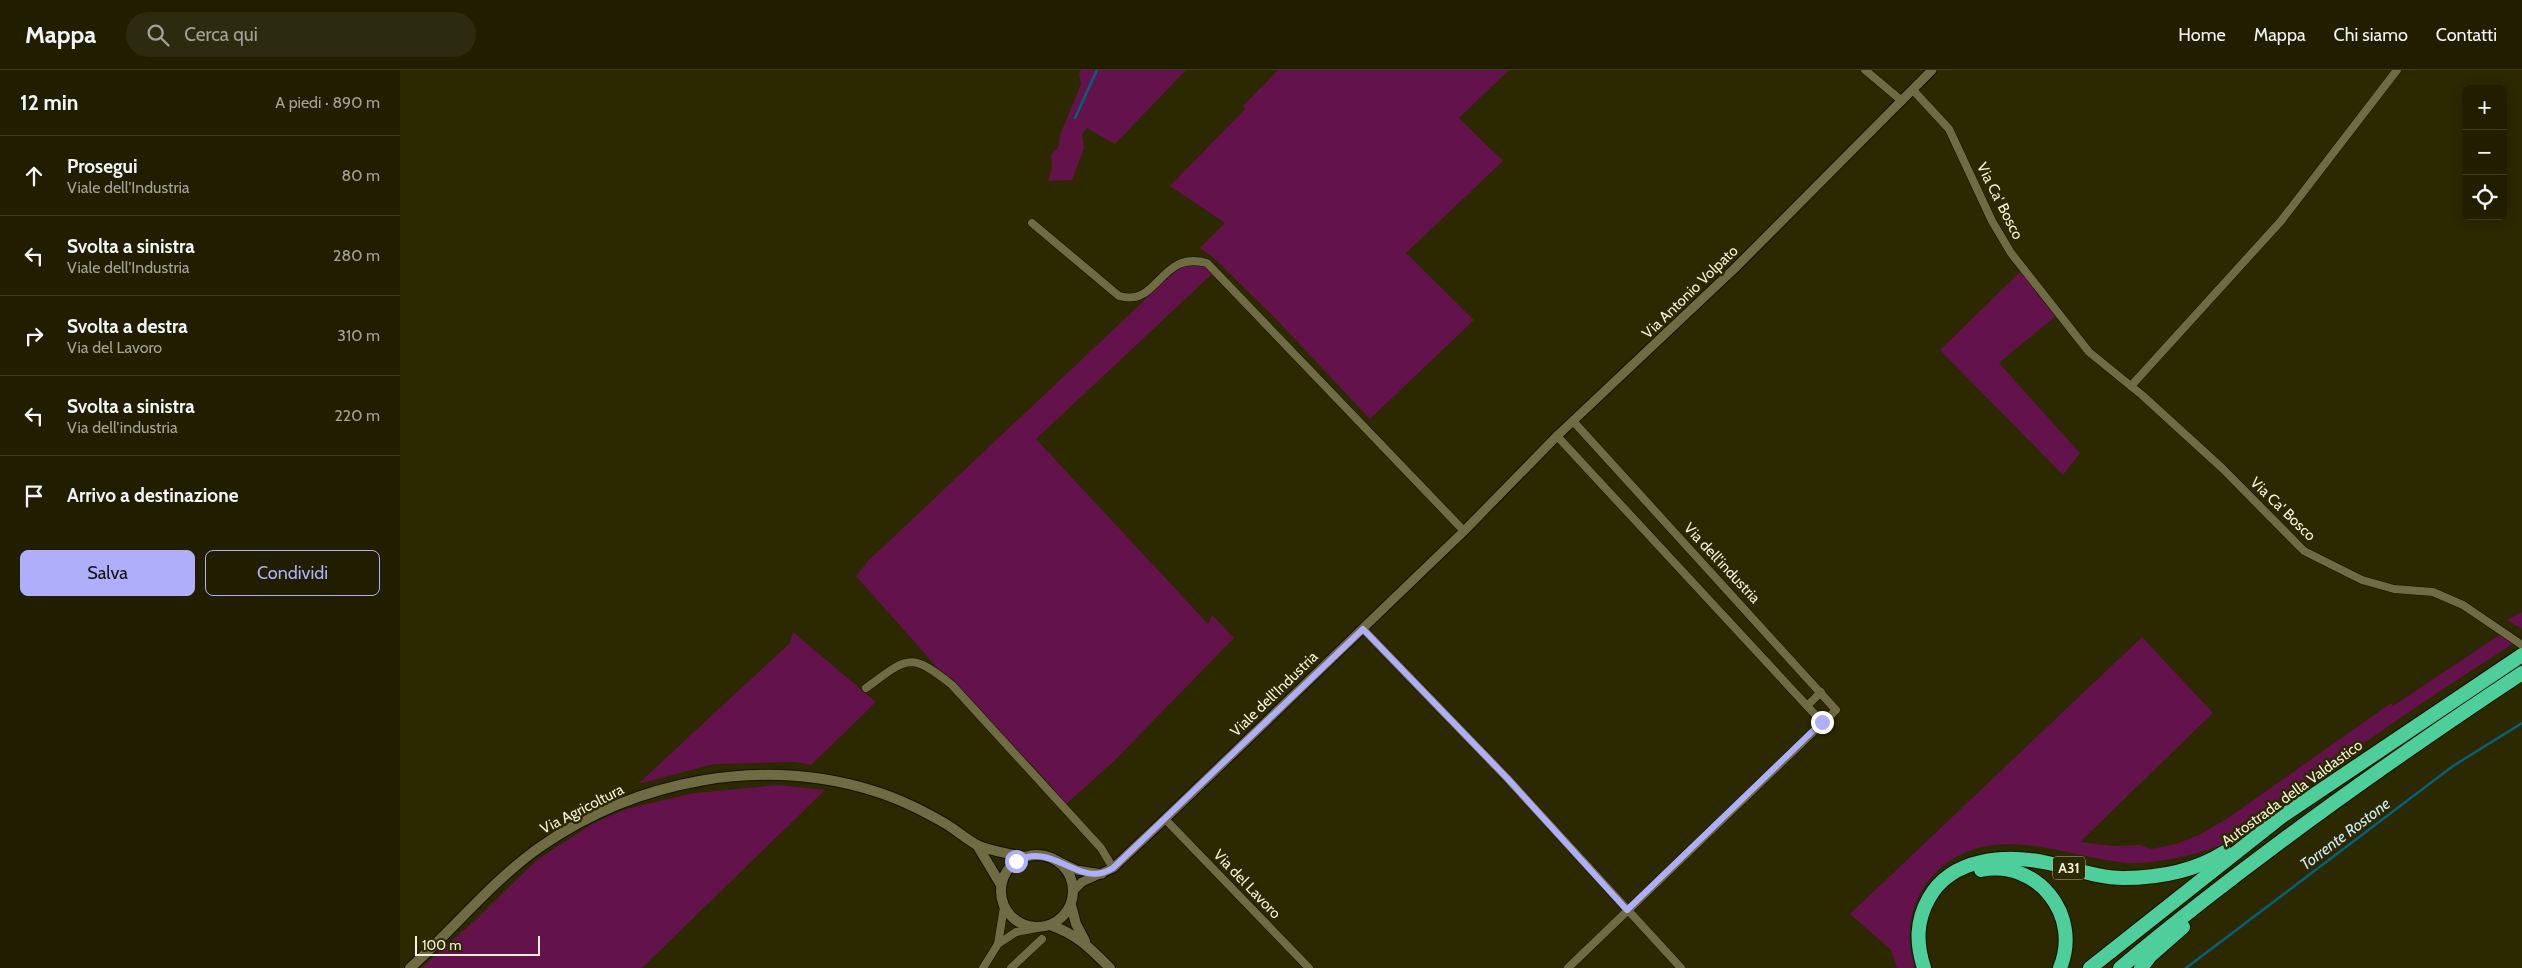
<!DOCTYPE html>
<html lang="it">
<head>
<meta charset="utf-8">
<style>
  body { margin:0; font-family:Cabin,sans-serif; background:#2d2b0f; color:#f1f3f6 }
  .controls { position:absolute; right:15px; top:15px; display:grid; overflow:hidden; border-radius:8px; box-shadow:0 2px 12px #0003 }
  .controls button { width:45px; height:45px; display:grid; place-items:center; padding:0; border:0; border-bottom:1px solid #3e3c22; background:#211e00; color:#f1f3f6; font:25px sans-serif }
  .scale { position:absolute; left:15px; bottom:12px; width:125px; box-sizing:border-box; padding-left:5px; border:2px solid #f2f0da; border-top:0; font-size:14px; line-height:18px; white-space:nowrap; color:#f2f0da; -webkit-text-stroke:4px #2c2800; paint-order:stroke }
  .stop { position:absolute; width:15px; height:15px; margin:-11px; border:4px solid #aeaefa; border-radius:50%; background:#fff }
  .stop.end { background:#aeaefa; border-color:#fff; box-shadow:0 1px 5px #0008 }
  .list { margin:0; padding:0; list-style:none }
  h2 { display:flex; justify-content:space-between; align-items:center; height:65px; margin:0; padding:0 20px; font-size:21px }
  h2 small { font-size:16px; font-weight:400; color:#a2a299 }
  .list li { display:grid; grid-template-columns:32px 1fr auto; gap:15px; align-items:center; box-sizing:border-box; height:80px; padding:0 20px; border-top:1px solid #3e3c22 }
  .list b { display:block; font-size:19px; white-space:nowrap }
  .list p { margin:0; font-size:16px; white-space:nowrap; color:#a2a299 }
  .list em { font-size:16px; font-style:normal; color:#a2a299 }
  .actions { display:flex; gap:10px; padding:15px 20px }
  .actions a { flex:1; padding:11px 0; border:1px solid #aeaefa; border-radius:8px; text-align:center; font-size:18px; color:#aeaefa }
  .actions .main { background:#aeaefa; color:#111 }
  .icon { flex:none; width:28px; height:28px; fill:none; stroke:currentColor; stroke-width:2; stroke-linecap:round; stroke-linejoin:round }
  .map { position:relative; flex:none; width:2122px; height:898px; overflow:hidden }
  header { display:flex; align-items:center; gap:30px; box-sizing:border-box; height:70px; padding:0 25px; background:#211e00; border-bottom:1px solid #3e3c22 }
  header strong { font-size:24px }
  nav { display:flex; gap:28px; margin-inline-start:auto; font-size:18px }
  .search { width:350px; height:45px; background:#2d2b0f; display:flex; align-items:center; gap:12px; box-sizing:border-box; padding:0 18px; border-radius:28px; color:#a2a299; font-size:19px }
  main { display:flex }
  aside { flex:1; background:#211e00 }
  .map>svg:first-child { display:block }
  .green { fill:#64124b }
  .lines { fill:none; stroke-linecap:round; stroke-linejoin:round }
  .stream { stroke:#066079; stroke-width:2.5 }
  .minor-casing { stroke:#131000; stroke-width:9 }
  .tertiary-casing { stroke:#131000; stroke-width:11 }
  .secondary-casing { stroke:#131000; stroke-width:12 }
  .motorway-casing { stroke:#131000; stroke-width:16 }
  .minor { stroke:#6f6c43; stroke-width:8 }
  .tertiary { stroke:#6f6c43; stroke-width:9 }
  .secondary { stroke:#6f6c43; stroke-width:10 }
  .motorway { stroke:#4dce9b; stroke-width:14 }
  .route { stroke:#aeaefa; stroke-width:6 }
  .labels { text-anchor:middle; dominant-baseline:central; stroke-width:5; stroke-linejoin:round; paint-order:stroke }
  .shield { fill:#2c2800; stroke:#b7b499; stroke-width:1 }
  .shield-label { font-size:14px; font-weight:bold; fill:#f2f0da }
  .street-label { font-size:15px; fill:#f2f0da; stroke:#2c2800 }
  .water-label { font-size:16px; font-style:italic; fill:#cde9f5; stroke:#2c2800 }
</style>
</head>
<body>
<header>
<strong>Mappa</strong>
<div class="search"><svg class="icon" aria-label="search" viewBox="0 0 24 24"><circle cx="10" cy="10" r="6"/><path d="M15 15l6 6"/></svg>Cerca qui</div>
<nav><a>Home</a><a>Mappa</a><a>Chi siamo</a><a>Contatti</a></nav>
</header>
<main>
<aside>
<h2>12 min<small>A piedi · 890 m</small></h2>
<ul class="list">
<li><svg class="icon" aria-label="ahead" viewBox="0 0 24 24"><path d="M12 20V5M6 11l6-6 6 6"/></svg><div><b>Prosegui</b><p>Viale dell'Industria</p></div><em>80 m</em></li>
<li><svg class="icon" aria-label="left" viewBox="0 0 24 24"><path d="M17 20v-9H6M10 6l-5 5 5 5"/></svg><div><b>Svolta a sinistra</b><p>Viale dell'Industria</p></div><em>280 m</em></li>
<li><svg class="icon" aria-label="right" viewBox="0 0 24 24"><path d="M7 20v-9h11M14 6l5 5-5 5"/></svg><div><b>Svolta a destra</b><p>Via del Lavoro</p></div><em>310 m</em></li>
<li><svg class="icon" aria-label="left" viewBox="0 0 24 24"><path d="M17 20v-9H6M10 6l-5 5 5 5"/></svg><div><b>Svolta a sinistra</b><p>Via dell'industria</p></div><em>220 m</em></li>
<li><svg class="icon" aria-label="arrive" viewBox="0 0 24 24"><path d="M6 21V4h12l-3 4 3 4H6"/></svg><div><b>Arrivo a destinazione</b></div></li>
</ul>
<div class="actions"><a class="main">Salva</a><a>Condividi</a></div>
</aside>
<div class="map">
<svg width="2122" height="898" viewBox="0 0 2122 898">
  <rect width="100%" height="100%" fill="#2c2800"/>
  <g class="green">
    <polygon points="681,0 786,0 715,74 687,58 682,64 684,78 672,110 648,111 652,97 651,85 659,76 660,65 681,14 679,4"/>
    <polygon points="878,0 1109,0 1059,48 1103,91 1006,183 1074,250 970,349 878,251 815,189 800,178 825,153 770,116 845,39 843,36"/>
    <polygon points="800,192 812,204 636,369 808,554 812,545 834,568 714,691 664,736 653,718 552,609 542,603 456,506 468,491 784,193"/>
    <polygon points="1621,201 1657,245 1599,293 1680,383 1663,405 1540,280"/>
    <polygon points="2122,542 2122,559 2107,550"/>
    <polygon points="393,562 476,632 411,695 396,692 314,694 238,714 390,573"/>
    <path d="M2101 564 2114 573C2049 615 1985 657 1922 703 1901 719 1880 735 1859 751 1850 757 1841 767 1831 771 1805 783 1755 795 1727 793 1671 788 1606 756 1553 789 1515 812 1501 857 1515 898H1497L1491 880 1450 844 1742 567 1813 643 1680 772 1714 776 1740 775 1751 779 1776 774 1799 765 1828 748 1991 633 1993 636Z"/>
    <polygon points="379,715 425,720 242,898 21,898 71,854 137,790 192,754 226,739 294,723"/>
  </g>
  <g class="lines">
    <g class="stream">
      <polyline points="675,48 697,0"/>
      <polyline points="1786,898 2053,696 2122,653"/>
    </g>
    <defs>
      <g id="minor">
        <polyline points="1465,0 1502,31"/>
        <polyline points="1513,20 1549,59 1592,151 1611,183 1689,282 1742,325 1822,398 1904,481 1962,510 1994,519 2033,522 2063,535 2122,575"/>
        <path d="M632 153 719 226C759 238 759 180 807 193L1064 461"/>
        <polyline points="1731,316 1881,151 1997,0"/>
        <polyline points="1157,366 1422,652"/>
        <polyline points="963,559 1107,708 1281,898"/>
        <path d="M466 618C507 588 510 581 552 615L701 778 713 798"/>
        <polyline points="1407,636 1421,622"/>
        <polyline points="765,749 909,898"/>
        <polyline points="598,874 616,862 637,858"/>
        <polyline points="583,898 598,874 604,837"/>
        <polyline points="611,898 642,869"/>
        <polyline points="1168,898 1436,640 1173,351"/>
      </g>
      <g id="tertiary">
        <polyline points="652,788 677,800 702,804"/>
        <polyline points="673,821 682,812 713,798 765,749 1064,461 1157,366 1334,199 1532,0"/>
      </g>
      <g id="secondary">
        <polyline points="577,775 601,815"/>
        <circle cx="637" cy="821" r="36"/>
        <polyline points="671,835 676,854 685,871"/>
        <path d="M650 855C678 865 690 878 710 898"/>
        <path d="M10 898C54 859 92 811 140 777 236 710 361 686 474 721 500 729 522 740 546 754 556 760 566 769 577 775 591 781 609 784 625 787"/>
      </g>
      <g id="motorway">
        <path d="M1581 800C1637 789 1682 845 1660 898"/>
        <path d="M1524 898C1516 873 1516 851 1529 828 1552 787 1607 784 1648 793 1673 798 1697 808 1723 808 1758 808 1795 801 1825 782"/>
        <polyline points="1690,898 1881,747 2122,585"/>
        <path d="M1720 898C1848 791 1983 695 2122 603"/>
        <polyline points="1741,898 1750,886 1783,857"/>
      </g>
    </defs>
    <use href="#minor" class="minor-casing"/>
    <use href="#tertiary" class="tertiary-casing"/>
    <use href="#secondary" class="secondary-casing"/>
    <use href="#motorway" class="motorway-casing"/>
    <use href="#minor" class="minor"/>
    <use href="#tertiary" class="tertiary"/>
    <use href="#secondary" class="secondary"/>
    <use href="#motorway" class="motorway"/>
  </g>
  <g class="lines">
    <path class="route" d="M616 791C655 771 679 820 713 798L963 559 1107 708 1227 840 1422 652"/>
  </g>
  <g class="labels">
    <rect class="shield" x="1653" y="786.5" width="32" height="23" rx="4"/>
    <g class="shield-label">
      <text x="1669" y="798">A31</text>
    </g>
    <g class="street-label">
      <text transform="translate(1600 131) rotate(63)">Via Ca' Bosco</text>
      <text transform="translate(1290 222) rotate(-44)">Via Antonio Volpato</text>
      <text transform="translate(1883 439) rotate(44)">Via Ca' Bosco</text>
      <text transform="translate(1322 493) rotate(47)">Via dell'industria</text>
      <text transform="translate(874 624) rotate(-44)">Viale dell'Industria</text>
      <text transform="translate(1892 723) rotate(-36)">Autostrada della Valdastico</text>
      <text transform="translate(182 739) rotate(-27)">Via Agricoltura</text>
      <text transform="translate(847 814) rotate(46)">Via del Lavoro</text>
    </g>
    <g class="water-label">
      <text transform="translate(1945 764) rotate(-37)">Torrente Rostone</text>
    </g>
  </g>
</svg>
<div class="controls">
<button>+</button>
<button>−</button>
<button><svg class="icon" aria-label="locate" viewBox="0 0 24 24"><circle cx="12" cy="12" r="6"/><path d="M12 2v4M12 18v4M2 12h4M18 12h4"/></svg></button>
</div>
<div class="scale">100 m</div>
<div class="stop" style="left:616px;top:791px"></div>
<div class="stop end" style="left:1422px;top:652px"></div>
</div>
</main>
</body>
</html>
